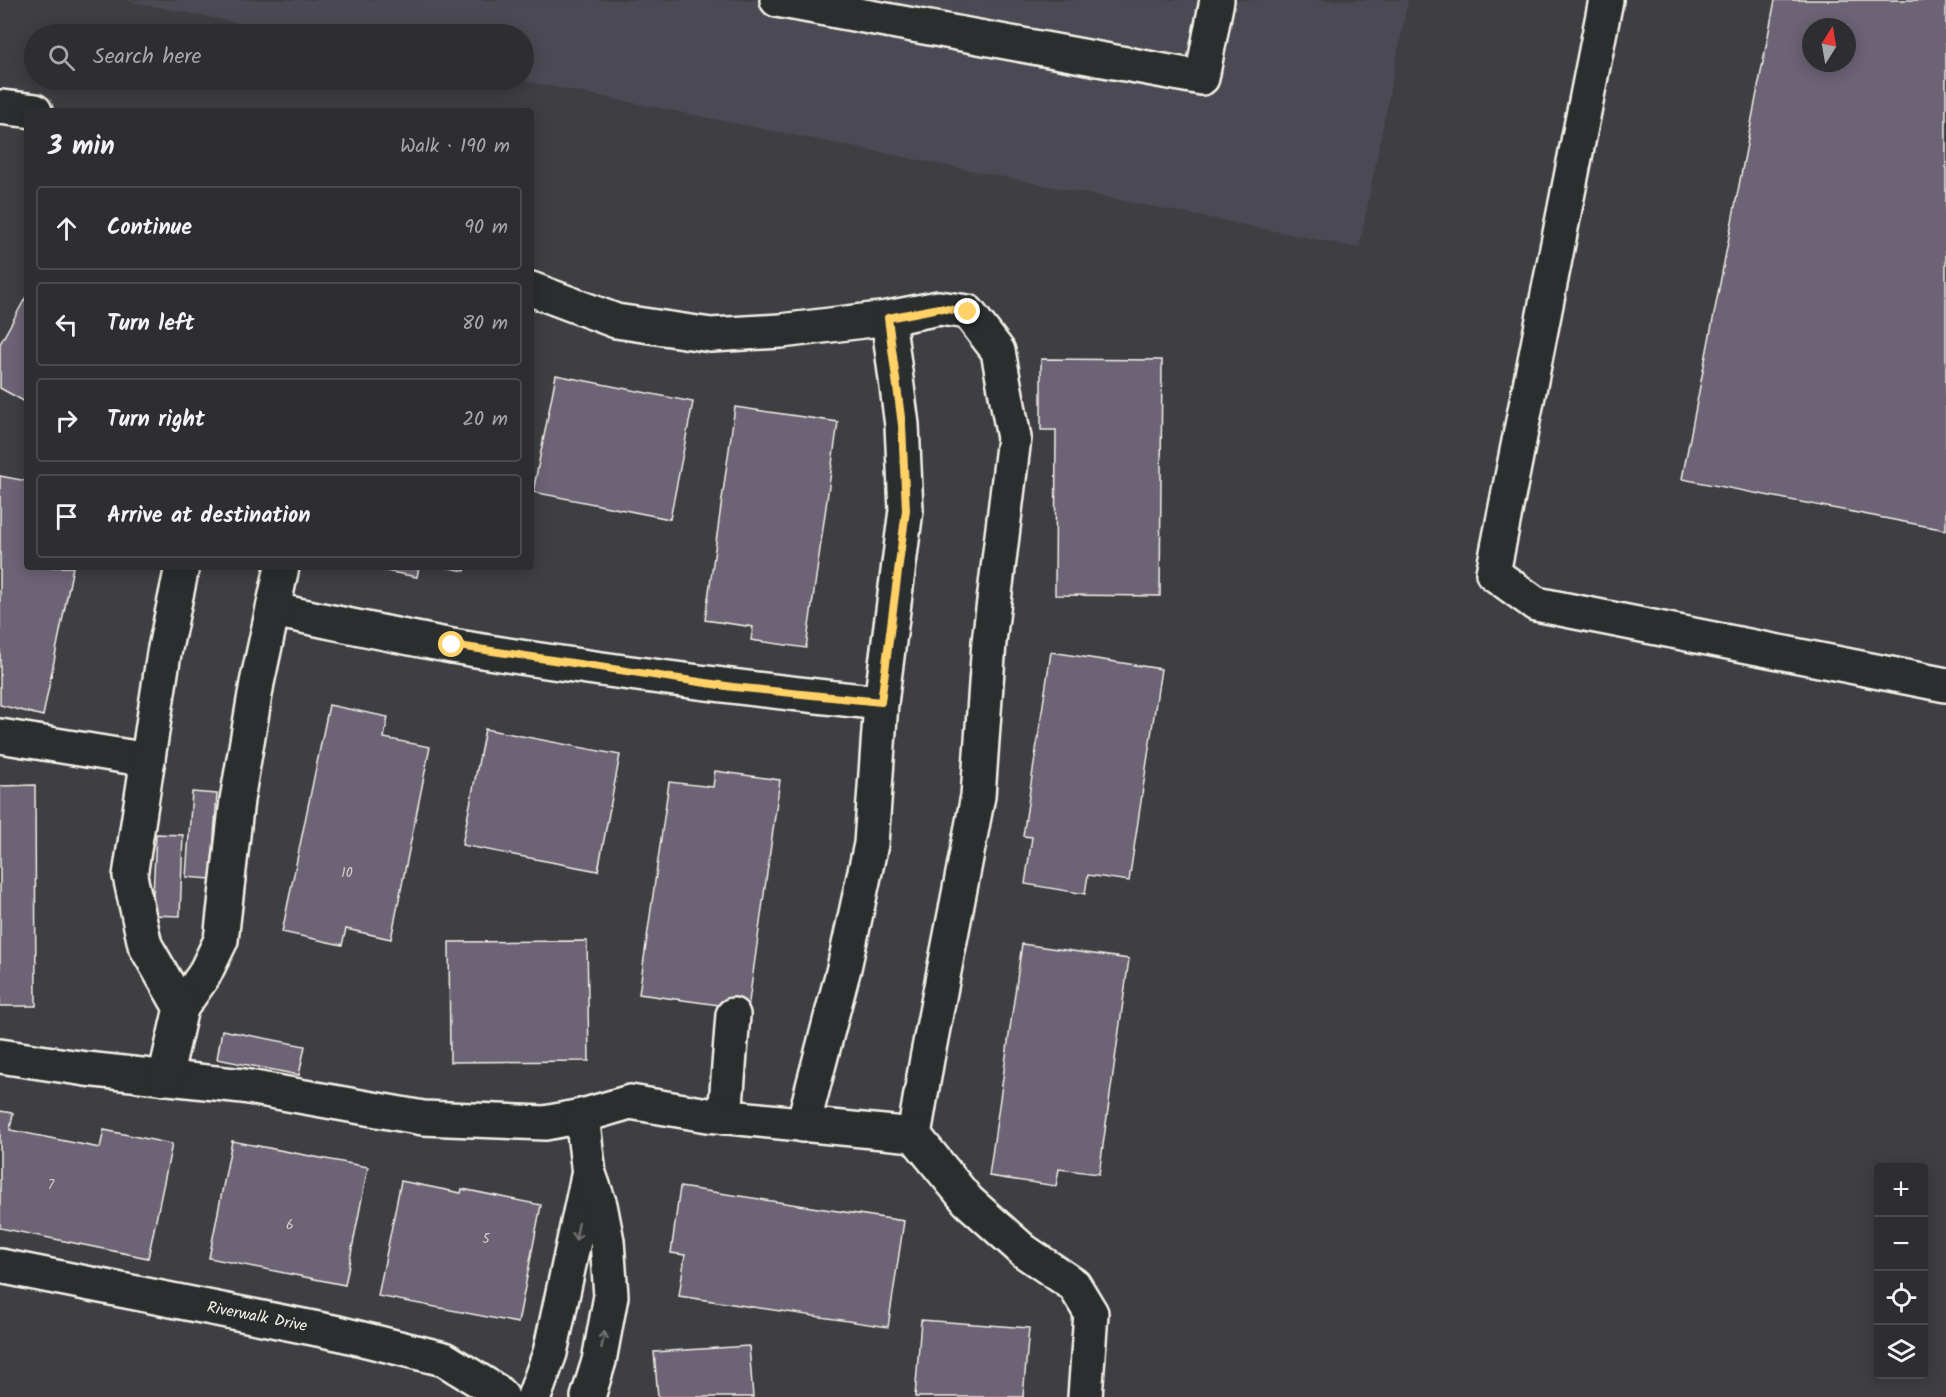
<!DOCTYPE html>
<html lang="en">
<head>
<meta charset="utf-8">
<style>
  body { margin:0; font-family:Kalam,sans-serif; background:#36363a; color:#f1f3f6 }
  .controls { position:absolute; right:18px; bottom:18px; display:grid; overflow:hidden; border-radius:6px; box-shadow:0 3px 15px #0003 }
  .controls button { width:54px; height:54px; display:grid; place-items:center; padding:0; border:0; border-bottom:2px solid #494a4d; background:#2e2e32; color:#f1f3f6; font:30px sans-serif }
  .compass { position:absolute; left:1802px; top:18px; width:54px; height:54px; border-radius:50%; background:#2e2e32; box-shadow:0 3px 15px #0003; rotate:11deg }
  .stop { position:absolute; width:18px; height:18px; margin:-14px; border:4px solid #ffd166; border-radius:50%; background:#fff }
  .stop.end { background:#ffd166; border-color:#fff; box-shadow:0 2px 6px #0008 }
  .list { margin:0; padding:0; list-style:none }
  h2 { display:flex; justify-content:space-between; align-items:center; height:78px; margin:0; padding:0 24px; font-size:26px }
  h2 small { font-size:20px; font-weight:400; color:#a7a8ac }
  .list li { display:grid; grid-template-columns:39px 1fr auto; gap:18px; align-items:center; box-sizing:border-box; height:84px; margin:0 12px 12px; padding:0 12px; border:2px solid #494a4d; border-radius:6px }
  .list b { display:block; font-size:22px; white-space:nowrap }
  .list em { font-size:20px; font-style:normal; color:#a7a8ac }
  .icon { flex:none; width:33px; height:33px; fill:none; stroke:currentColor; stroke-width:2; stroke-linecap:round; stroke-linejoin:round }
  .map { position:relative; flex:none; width:1946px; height:1397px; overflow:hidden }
  .search { position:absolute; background:#2e2e32; box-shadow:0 3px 15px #0003; left:24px; top:24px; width:510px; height:66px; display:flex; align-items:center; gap:15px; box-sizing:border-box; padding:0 21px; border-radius:33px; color:#a7a8ac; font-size:22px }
  .panel { position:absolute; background:#2e2e32; box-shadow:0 3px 15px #0003; left:24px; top:108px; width:510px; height:462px; border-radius:6px }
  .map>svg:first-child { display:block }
  .built { fill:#4c4952 }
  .building { fill:#6c6475; stroke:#f4f1e8; stroke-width:1.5; fill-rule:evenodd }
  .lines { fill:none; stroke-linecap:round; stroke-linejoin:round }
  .minor-casing { stroke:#f4f1e8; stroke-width:38 }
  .minor { stroke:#2a2d2e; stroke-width:33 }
  .oneway { stroke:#71726f }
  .route { stroke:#ffd166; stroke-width:8 }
  .labels { text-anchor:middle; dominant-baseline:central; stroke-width:5; stroke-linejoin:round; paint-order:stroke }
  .number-label { font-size:14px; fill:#d2cecb }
  .street-label { font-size:16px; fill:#f4f1e8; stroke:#2a2d2e }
</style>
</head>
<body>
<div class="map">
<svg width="1946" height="1397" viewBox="0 0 1946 1397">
  <rect width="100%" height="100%" fill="#3e3e43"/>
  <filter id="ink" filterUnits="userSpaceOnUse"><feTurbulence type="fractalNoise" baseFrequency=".0167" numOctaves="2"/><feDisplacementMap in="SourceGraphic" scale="12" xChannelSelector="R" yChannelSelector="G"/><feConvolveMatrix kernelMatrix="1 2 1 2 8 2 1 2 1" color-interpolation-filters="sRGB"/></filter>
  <g filter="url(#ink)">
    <polygon class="built" points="123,0 1408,0 1359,248 519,80 524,80 524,34 295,34"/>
    <g class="building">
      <path d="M1775 0H1946V530L1682 479ZM1811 27H1847V63H1811Z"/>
      <polygon points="27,295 27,403 0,388 0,344"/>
      <polygon points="1041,359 1162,360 1160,596 1055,595 1056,430 1041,430"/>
      <polygon points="556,375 693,402 670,519 533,492"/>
      <polygon points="735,407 838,422 806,648 751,640 753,627 705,620"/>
      <polygon points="0,476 27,481 27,567 73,567 43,716 0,705"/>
      <polygon points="366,567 419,567 417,577"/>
      <polygon points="444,567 466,567 465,571"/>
      <polygon points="1051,652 1161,669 1129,881 1088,875 1085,894 1025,884 1032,837 1023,836"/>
      <polygon points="329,705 388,717 384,738 430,747 391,939 346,929 342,945 282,932"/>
      <polygon points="485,729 620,755 598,871 462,845"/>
      <polygon points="715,771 780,780 748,1009 639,994 669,782 713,787"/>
      <polygon points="35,785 36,1006 0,1006 0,786"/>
      <polygon points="192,792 217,794 211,879 186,877"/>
      <polygon points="156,834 183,835 180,916 152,915"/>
      <polygon points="587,941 589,1061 450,1062 449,942"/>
      <polygon points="1022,944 1129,959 1099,1174 1059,1169 1056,1186 989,1176"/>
      <polygon points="222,1030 305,1046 299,1075 217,1059"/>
      <polygon points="0,1111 13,1113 10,1130 100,1148 104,1130 172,1144 148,1258 0,1228"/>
      <polygon points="232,1141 368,1167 345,1285 209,1258"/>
      <polygon points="401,1181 461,1193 462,1189 541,1205 518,1323 378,1296"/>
      <polygon points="680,1187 904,1221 888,1327 679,1296 685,1255 671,1253"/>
      <polygon points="921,1320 1029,1328 1023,1397 915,1397"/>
      <polygon points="749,1346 753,1397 658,1397 654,1352"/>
    </g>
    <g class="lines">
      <defs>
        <g id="minor">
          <polyline points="777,0 1202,78 1217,0"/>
          <polyline points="1606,0 1493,573 1536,604 1946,685"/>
          <polyline points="0,107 35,111"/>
          <polyline points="531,289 616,321 711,335 781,331 888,318 939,308 968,312 998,351 1014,438 989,642 978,796 927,1059 914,1135"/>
          <path d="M273 610C333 622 392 635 452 646 594 670 738 688 881 703"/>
          <polyline points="0,736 148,760"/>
          <polyline points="181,1008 204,975 221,940 237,800 257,683 282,567"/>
          <polyline points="0,1056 86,1069 243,1086 423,1118 545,1123 582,1116"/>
          <polyline points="165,1078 181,1008 145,945 130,876 164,653 182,567"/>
          <polyline points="725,1117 733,1015"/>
          <polyline points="803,1125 844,968 871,844 881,703 906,510 902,425 888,318"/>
          <polyline points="0,1266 338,1333 444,1359 496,1391 502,1397"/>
          <polyline points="534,1397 550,1353 588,1176"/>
          <polyline points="588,1397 599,1361 611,1296 607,1241 600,1205 589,1174 582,1116 630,1102 708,1115 914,1135 968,1201 1024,1251 1074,1285 1091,1313 1085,1397"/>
        </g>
      </defs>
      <use href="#minor" class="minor-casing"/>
      <use href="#minor" class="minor"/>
    </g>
    <defs><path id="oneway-shaft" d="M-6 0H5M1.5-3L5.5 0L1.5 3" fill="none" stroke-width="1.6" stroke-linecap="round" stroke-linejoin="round" transform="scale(1.5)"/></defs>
    <g class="oneway">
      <use href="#oneway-shaft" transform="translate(577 1232) rotate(101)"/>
      <use href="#oneway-shaft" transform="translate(603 1340) rotate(-79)"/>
    </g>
  </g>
  <g class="lines" filter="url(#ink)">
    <polyline class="route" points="452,645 733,687 881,702 906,510 902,425 888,318 939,308 968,312"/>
  </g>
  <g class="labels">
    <g class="number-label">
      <text x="347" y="873">10</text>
      <text x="51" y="1185">7</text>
      <text x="290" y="1225">6</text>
      <text x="486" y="1239">5</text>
    </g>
    <g class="street-label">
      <text transform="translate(257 1317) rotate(11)">Riverwalk Drive</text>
    </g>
  </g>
</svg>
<div class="controls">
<button>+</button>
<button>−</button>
<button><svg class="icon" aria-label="locate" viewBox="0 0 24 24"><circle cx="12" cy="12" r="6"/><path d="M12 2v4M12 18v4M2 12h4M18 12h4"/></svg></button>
<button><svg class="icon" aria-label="layers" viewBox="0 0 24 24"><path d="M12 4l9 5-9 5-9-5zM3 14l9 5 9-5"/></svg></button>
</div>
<svg class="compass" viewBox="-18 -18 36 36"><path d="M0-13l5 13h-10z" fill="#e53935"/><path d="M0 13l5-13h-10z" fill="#a7a8ac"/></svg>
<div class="stop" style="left:452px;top:645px"></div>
<div class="stop end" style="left:968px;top:312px"></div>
<div class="search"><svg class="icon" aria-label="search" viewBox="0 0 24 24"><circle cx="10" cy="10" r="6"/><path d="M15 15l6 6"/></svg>Search here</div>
<section class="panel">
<h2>3 min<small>Walk · 190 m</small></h2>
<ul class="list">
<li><svg class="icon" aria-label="ahead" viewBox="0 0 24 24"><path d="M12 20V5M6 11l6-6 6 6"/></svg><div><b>Continue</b></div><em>90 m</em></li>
<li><svg class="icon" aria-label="left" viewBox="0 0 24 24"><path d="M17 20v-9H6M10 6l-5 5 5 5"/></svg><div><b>Turn left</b></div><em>80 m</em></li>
<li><svg class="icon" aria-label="right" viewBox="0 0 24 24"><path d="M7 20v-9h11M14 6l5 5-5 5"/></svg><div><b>Turn right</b></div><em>20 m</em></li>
<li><svg class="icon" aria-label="arrive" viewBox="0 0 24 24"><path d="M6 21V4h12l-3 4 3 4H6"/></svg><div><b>Arrive at destination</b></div></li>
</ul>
</section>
</div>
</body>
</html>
